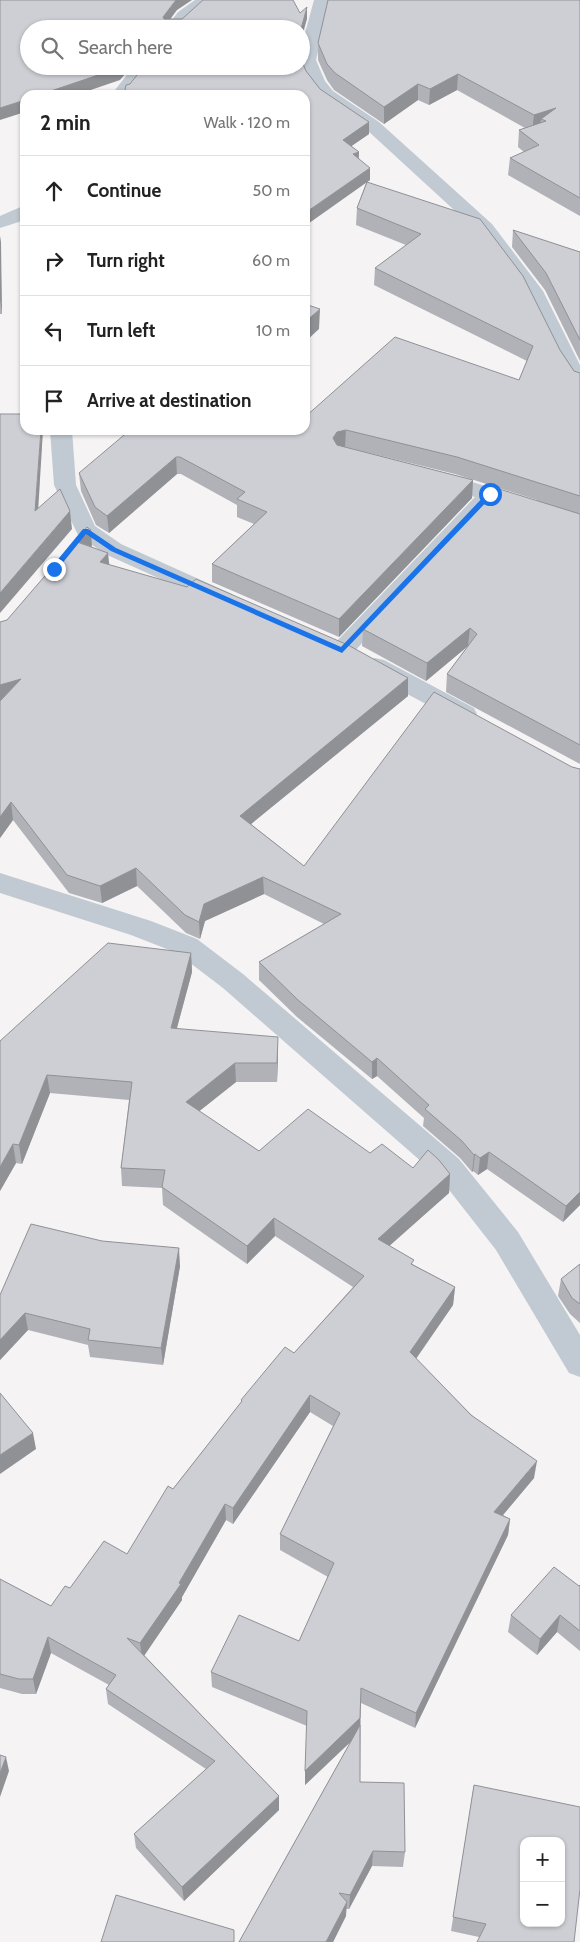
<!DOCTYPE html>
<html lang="en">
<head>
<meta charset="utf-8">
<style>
  body { margin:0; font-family:Cabin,sans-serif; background:#f6f6f6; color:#222 }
  .controls { position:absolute; right:15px; bottom:15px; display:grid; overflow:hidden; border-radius:10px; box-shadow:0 1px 4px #0004 }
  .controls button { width:45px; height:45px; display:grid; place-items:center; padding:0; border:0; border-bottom:1px solid #e0e0e0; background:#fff; color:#222; font:25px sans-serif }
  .stop { position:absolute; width:15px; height:15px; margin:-11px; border:4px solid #1a73e8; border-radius:50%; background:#fff }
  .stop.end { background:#1a73e8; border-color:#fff; box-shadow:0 1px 5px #0008 }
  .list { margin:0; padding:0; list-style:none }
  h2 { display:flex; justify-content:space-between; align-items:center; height:65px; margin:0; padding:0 20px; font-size:21px }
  h2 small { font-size:16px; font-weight:400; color:#767676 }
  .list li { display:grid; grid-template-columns:32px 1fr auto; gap:15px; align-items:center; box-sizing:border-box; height:70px; padding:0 20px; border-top:1px solid #e0e0e0 }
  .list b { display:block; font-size:19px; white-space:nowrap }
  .list em { font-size:16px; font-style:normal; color:#767676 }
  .icon { flex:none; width:28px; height:28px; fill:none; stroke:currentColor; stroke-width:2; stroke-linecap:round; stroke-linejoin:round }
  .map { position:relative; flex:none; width:580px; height:1942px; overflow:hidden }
  .search { position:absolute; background:#fff; box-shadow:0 1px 4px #0004; left:20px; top:20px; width:290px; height:55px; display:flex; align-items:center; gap:12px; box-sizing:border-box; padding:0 18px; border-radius:28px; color:#767676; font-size:19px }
  .panel { position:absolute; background:#fff; box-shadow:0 1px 4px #0004; left:20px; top:90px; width:290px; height:345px; border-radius:15px }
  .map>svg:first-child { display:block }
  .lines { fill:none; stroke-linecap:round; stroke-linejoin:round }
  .minor { fill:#c1cad2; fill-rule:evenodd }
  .wall { fill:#b0b2b7 }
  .shaded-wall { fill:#909195 }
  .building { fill:#cdcfd5; stroke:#909195; fill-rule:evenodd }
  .route { fill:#1a73e8 }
</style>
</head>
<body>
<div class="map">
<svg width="580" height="1942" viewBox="0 0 580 1942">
  <rect width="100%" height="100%" fill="#f5f3f3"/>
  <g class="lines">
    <g class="minor">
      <polygon points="195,0 214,0 190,20 182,29 165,29 178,12"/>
      <polygon points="314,0 330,0 316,60 325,81 333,91 379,122 492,224 543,291 580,365 580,389 573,387 560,366 523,292 478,232 367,130 321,99 308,82 301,66 301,48"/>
      <polygon points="134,66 152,66 129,95 111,95"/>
      <polygon points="25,205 25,220 0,228 0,216"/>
      <polygon points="50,430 72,430 76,485 95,526 121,544 232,594 236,599 232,604 224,607 216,604 105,554 78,535 54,485"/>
      <polygon points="436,471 580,515 580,530 494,503 350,656 342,658 334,656 330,650 334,644 475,497 428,483 425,478 428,473"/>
      <polygon points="375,658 384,660 474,708 477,714 474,720 465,722 456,720 366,672 363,666 366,660"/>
      <polygon points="0,873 151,921 197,939 243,974 459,1159 518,1232 580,1335 580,1377 569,1373 496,1250 439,1177 223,988 177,953 131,935 0,893"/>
    </g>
  </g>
  <g class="wall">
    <polygon points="580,0 580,216 508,175 510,158 524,152 518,147 519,130 525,128 457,90 429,105 418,100 384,124 334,90 327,80 318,60 318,43"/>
    <polygon points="306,71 320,89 369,134 351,146 359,152 359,158 370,180 367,182 560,350 574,371 580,373 580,764 446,692 447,674 468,646 426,681 362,646 363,629 537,500 455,474 345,447 473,480 472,498 339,637 212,582 212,564 254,524 237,517 237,505 181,474 177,474 109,533 96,525 81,491 79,473 305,430 519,380 527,361 374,285 375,268 406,245 356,225 357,208 366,183 130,84"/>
    <polygon points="513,230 580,252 580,361 545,290 512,247"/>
    <polygon points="0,236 2,314 0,314"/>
    <polygon points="92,548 109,565 408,678 408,696 251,824 304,866 572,767 580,769 580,1205 563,1222 487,1169 478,1175 473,1171 472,1172 460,1158 423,1126 424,1118 377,1076 372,1079 297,1017 259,980 259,962 324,924 264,894 205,921 200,939 186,933 137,886 102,903 69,893 13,820 0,838 0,622 7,620"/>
    <polygon points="191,953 192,972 177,1028 278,1055 277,1082 236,1082 199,1111 259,1151 370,1153 413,1168 450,1174 449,1193 389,1245 414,1265 455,1287 453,1305 416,1359 534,1478 503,1515 510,1519 508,1535 415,1728 361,1703 360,1782 405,1852 403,1867 372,1866 349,1909 346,1909 346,1916 333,1942 239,1942 351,1741 305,1785 307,1726 212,1687 211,1672 299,1641 328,1577 280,1550 280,1534 333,1426 310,1412 233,1524 226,1520 182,1597 182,1600 144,1655 279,1796 279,1810 184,1901 136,1848 134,1834 206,1769 108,1704 106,1689 109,1685 51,1653 36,1694 22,1694 0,1688 0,1579 51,1606 70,1588 127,1554 173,1489 241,1403 241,1400 294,1353 353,1287 275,1236 247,1264 163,1205 162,1188 122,1186 121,1168 129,1100 50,1093 22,1164 16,1163 0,1191 0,1041"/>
    <polygon points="580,1264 580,1323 570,1314 558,1296 561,1279"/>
    <polygon points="180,1266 163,1365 90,1357 88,1345 28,1330 0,1360 0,1295"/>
    <polygon points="580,1585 580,1651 557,1632 537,1655 508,1632 511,1615"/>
    <polygon points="474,1785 574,1942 479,1937 451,1931"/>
  </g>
  <g class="shaded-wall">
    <polygon points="176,0 192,0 177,10 163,29 163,17"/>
    <polygon points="307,7 307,19 301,40 301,29"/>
    <polygon points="121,66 132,66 120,80 76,95 39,95"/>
    <polygon points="458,74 457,90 429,105 430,89"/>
    <polygon points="418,84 418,100 384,124 384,107"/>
    <polygon points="25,100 25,112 0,120 0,108"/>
    <polygon points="556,108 541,119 540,129 532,132 534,115"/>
    <polygon points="369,122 369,134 343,152 343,140"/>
    <polygon points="359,152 358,164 353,154"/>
    <polygon points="370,168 370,180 305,226 305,213"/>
    <polygon points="0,236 1,242 2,314 0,299"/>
    <polygon points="320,309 319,329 305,342 305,322"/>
    <polygon points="41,430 43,430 37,529 35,511"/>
    <polygon points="346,430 345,447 332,455 333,438 337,432"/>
    <polygon points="176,457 177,474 109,533 107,516"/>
    <polygon points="473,480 472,498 339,637 339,619"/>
    <polygon points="70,511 72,529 0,613 0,593"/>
    <polygon points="91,530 92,547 77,542"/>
    <polygon points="108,553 110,571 100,562"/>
    <polygon points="470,628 468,646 426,681 427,663"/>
    <polygon points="408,678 408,696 240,833 240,816"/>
    <polygon points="21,679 0,704 0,685"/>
    <polygon points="11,802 13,820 0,838 0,817"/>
    <polygon points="136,868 137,886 102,903 100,886"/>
    <polygon points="263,877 264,894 205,921 200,939 199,922 204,904"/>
    <polygon points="191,953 192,972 172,1046 171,1028"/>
    <polygon points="278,1037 278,1055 277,1082 277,1063"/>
    <polygon points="377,1058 377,1076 372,1079 372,1062"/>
    <polygon points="235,1063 236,1082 187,1121 186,1102"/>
    <polygon points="47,1075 50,1093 22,1164 19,1145"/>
    <polygon points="13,1144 16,1163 0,1191 0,1167"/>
    <polygon points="489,1152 487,1169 478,1175 480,1158"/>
    <polygon points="475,1154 473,1171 472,1172 474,1155"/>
    <polygon points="450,1174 449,1193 377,1257 378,1239"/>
    <polygon points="580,1192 580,1205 563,1222 566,1206"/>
    <polygon points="274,1218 275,1236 247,1264 247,1246"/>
    <polygon points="179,1248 180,1266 163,1365 161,1348"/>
    <polygon points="455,1287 453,1305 408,1370 410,1352"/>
    <polygon points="25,1313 28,1330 0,1360 0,1340"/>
    <polygon points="310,1395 310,1412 233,1524 233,1508"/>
    <polygon points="33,1433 36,1449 0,1474 0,1455"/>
    <polygon points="537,1461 534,1478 492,1528 494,1512"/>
    <polygon points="225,1504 226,1520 182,1597 182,1600 142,1659 140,1643 179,1583"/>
    <polygon points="510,1519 508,1535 415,1728 416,1713"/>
    <polygon points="560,1615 557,1632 537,1655 540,1639"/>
    <polygon points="48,1637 51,1653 36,1694 33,1679"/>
    <polygon points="360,1718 360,1733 305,1785 305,1771"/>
    <polygon points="6,1757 9,1771 0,1797 0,1773"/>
    <polygon points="279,1796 279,1810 184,1901 182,1887"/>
    <polygon points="373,1851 372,1866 349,1909 350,1895"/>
    <polygon points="347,1902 346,1916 333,1942 326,1942"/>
  </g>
  <g class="building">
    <polygon points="0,0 176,0 163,17 164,19 182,19 203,0 293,0 300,13 307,7 301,29 29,29 29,66 121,66 119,68 39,95 25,95 25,100 0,108"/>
    <polygon points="328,0 580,0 580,198 510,158 539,145 519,130 546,121 541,119 556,108 534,115 458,74 430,89 418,84 384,107 335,73 327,64 318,43"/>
    <polygon points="301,59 306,71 320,89 369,122 343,140 359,152 353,154 370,168 305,213 305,95 124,95 126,85 130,84 144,66 301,66"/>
    <polygon points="367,182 480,219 523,276 560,350 574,371 580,373 580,496 457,457 346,430 337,432 333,438 337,445 473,480 339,619 212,564 267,512 237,499 245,492 180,457 176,457 107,516 95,507 79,473 130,430 305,430 305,417 395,337 519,380 533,346 375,268 421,234 357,208"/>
    <polygon points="513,230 580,252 580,340 546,273"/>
    <polygon points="305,304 320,309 305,322"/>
    <polygon points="0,414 25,414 25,430 41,430 35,511 60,489 70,511 0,593"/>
    <polygon points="496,488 580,514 580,745 447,674 477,634 470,628 427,663 363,629"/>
    <polygon points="87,527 91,530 77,542 108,553 100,562 187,587 196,579 348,645 408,678 240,816 304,866 434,692 572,767 580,769 580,1192 566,1206 489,1152 480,1158 475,1154 474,1155 462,1141 425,1109 429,1105 377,1058 372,1062 298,1000 259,962 341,914 263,877 204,904 199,922 185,915 136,868 100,886 67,875 11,802 0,817 0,701 21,679 0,685 0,622 7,620"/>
    <polygon points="108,943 191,953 171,1028 278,1037 277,1063 235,1063 186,1102 259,1151 308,1109 370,1153 382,1144 413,1168 428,1150 439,1160 450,1174 378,1239 414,1260 411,1264 455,1287 410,1352 471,1415 537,1461 494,1512 510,1519 416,1713 361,1688 360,1718 305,1771 307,1711 211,1672 239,1615 299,1641 334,1563 280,1534 340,1413 310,1395 233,1508 225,1504 179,1583 181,1584 140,1643 127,1638 279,1796 182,1887 134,1834 215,1761 106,1689 116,1675 48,1637 33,1679 19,1679 0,1674 0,1579 51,1606 65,1586 70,1588 104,1541 127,1554 168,1486 173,1489 242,1401 241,1400 285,1347 294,1353 364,1276 274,1218 247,1246 162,1187 165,1170 121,1168 132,1082 47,1075 19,1145 13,1144 0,1167 0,1041"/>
    <polygon points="31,1224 102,1241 179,1248 161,1348 88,1340 90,1329 25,1313 0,1340 0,1295"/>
    <polygon points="580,1264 580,1304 572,1298 561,1279"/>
    <polygon points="0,1393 33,1433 0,1455"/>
    <polygon points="554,1567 579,1586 580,1585 580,1631 560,1615 540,1639 511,1615"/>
    <polygon points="360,1725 360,1782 404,1783 405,1852 373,1851 350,1895 339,1893 347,1902 326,1942 239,1942"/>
    <polygon points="0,1755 6,1757 0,1773"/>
    <path d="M474 1785 580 1807V1889L574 1942H477L486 1924 453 1917ZM524 1841H561V1923H524Z"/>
    <polygon points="116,1895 234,1930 234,1942 101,1942"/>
  </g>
  <polygon class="route" points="488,492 494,494 342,653 111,551 86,534 56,571 50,569 83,529 88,529 116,548 341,647"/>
</svg>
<div class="controls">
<button>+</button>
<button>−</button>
</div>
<div class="stop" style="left:490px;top:494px"></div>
<div class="stop end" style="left:54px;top:569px"></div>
<div class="search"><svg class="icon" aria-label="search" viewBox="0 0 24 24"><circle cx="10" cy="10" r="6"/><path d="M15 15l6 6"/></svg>Search here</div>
<section class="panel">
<h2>2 min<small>Walk · 120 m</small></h2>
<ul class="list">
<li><svg class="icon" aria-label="ahead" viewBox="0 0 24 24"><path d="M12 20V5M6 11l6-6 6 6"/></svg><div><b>Continue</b></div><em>50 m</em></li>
<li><svg class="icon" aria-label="right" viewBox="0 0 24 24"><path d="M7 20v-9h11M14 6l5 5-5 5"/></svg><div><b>Turn right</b></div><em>60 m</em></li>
<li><svg class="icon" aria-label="left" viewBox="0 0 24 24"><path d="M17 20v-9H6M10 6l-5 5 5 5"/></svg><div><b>Turn left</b></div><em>10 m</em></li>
<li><svg class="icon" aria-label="arrive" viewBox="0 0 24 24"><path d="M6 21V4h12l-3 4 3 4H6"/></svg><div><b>Arrive at destination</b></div></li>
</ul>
</section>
</div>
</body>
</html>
